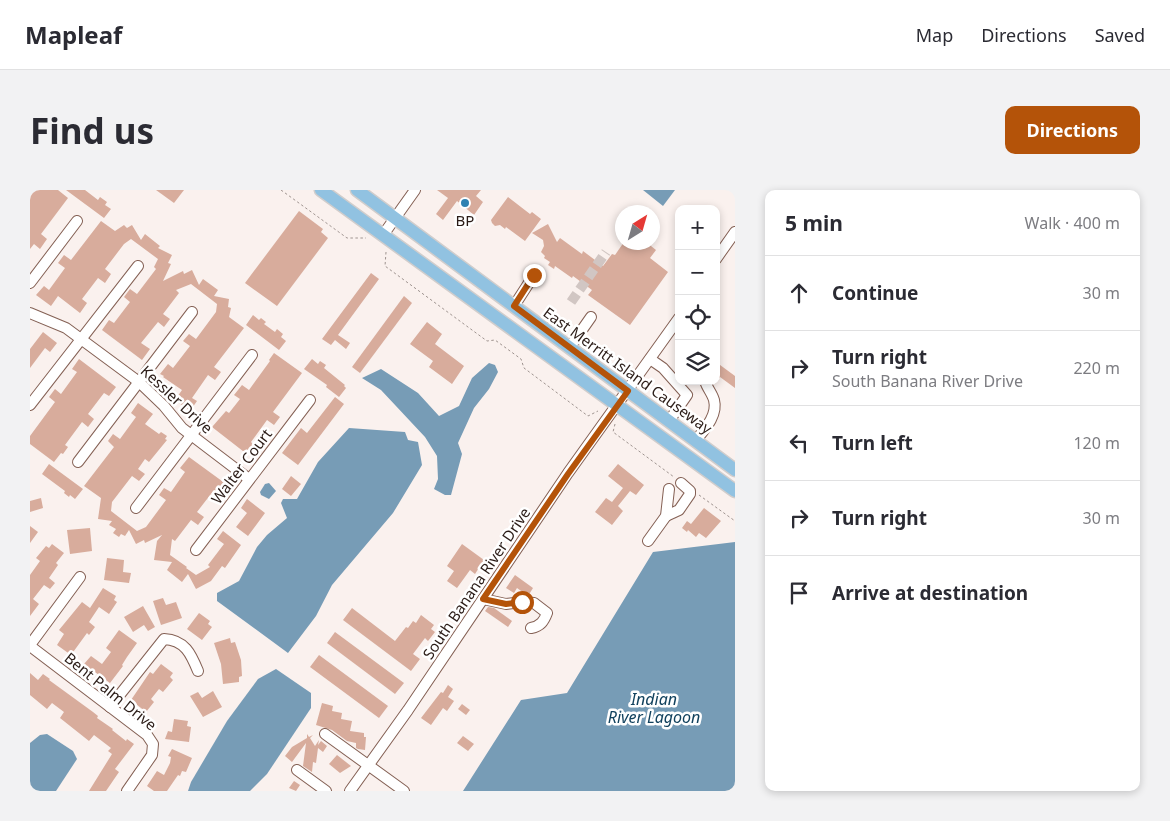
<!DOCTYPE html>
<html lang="en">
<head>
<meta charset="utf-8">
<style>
  body { margin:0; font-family:"Noto Sans",sans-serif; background:#f2f2f3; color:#2b2b33 }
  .controls { position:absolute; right:15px; top:15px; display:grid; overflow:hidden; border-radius:10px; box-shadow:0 2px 8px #0003 }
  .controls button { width:45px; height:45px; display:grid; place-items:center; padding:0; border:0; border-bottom:1px solid #e1e1e2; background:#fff; color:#2b2b33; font:25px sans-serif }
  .compass { position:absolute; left:585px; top:15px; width:45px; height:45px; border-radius:50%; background:#fff; box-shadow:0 2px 8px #0003; rotate:37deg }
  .stop { position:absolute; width:15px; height:15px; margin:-11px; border:4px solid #b45309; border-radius:50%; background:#fff }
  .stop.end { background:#b45309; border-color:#fff; box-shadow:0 1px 5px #0008 }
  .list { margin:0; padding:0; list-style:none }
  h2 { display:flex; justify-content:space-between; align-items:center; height:65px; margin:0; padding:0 20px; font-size:21px }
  h2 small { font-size:16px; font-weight:400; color:#7c7c81 }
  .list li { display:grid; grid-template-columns:32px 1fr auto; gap:15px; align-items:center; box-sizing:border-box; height:75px; padding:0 20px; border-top:1px solid #e1e1e2 }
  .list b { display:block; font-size:19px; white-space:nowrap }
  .list p { margin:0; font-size:16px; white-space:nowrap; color:#7c7c81 }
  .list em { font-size:16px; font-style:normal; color:#7c7c81 }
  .icon { flex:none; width:28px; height:28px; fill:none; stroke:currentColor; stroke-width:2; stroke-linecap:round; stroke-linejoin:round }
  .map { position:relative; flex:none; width:705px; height:601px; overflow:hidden; border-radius:10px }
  header { display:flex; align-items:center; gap:30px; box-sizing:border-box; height:70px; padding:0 25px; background:#fff; border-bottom:1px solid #e1e1e2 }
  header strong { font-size:24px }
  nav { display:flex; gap:28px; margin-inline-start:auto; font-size:18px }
  .intro { display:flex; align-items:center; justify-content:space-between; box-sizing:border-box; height:120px; padding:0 30px }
  h1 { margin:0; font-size:35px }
  .button { padding:12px 22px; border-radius:10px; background:#b45309; color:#fff; font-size:18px; font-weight:700 }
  main { display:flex; gap:30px; padding:0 30px }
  aside { flex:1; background:#fff; border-radius:10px; box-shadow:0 2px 8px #0003 }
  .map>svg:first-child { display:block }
  .water { fill:#779cb6 }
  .building { fill:#d8ac9c }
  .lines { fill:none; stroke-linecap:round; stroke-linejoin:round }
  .minor-tunnel { stroke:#d1c6c3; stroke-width:10; stroke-dasharray:10 5; stroke-linecap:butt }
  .minor-casing { stroke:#846054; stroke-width:12 }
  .major-casing { stroke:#d0cdcc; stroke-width:15 }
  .path { stroke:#9e938f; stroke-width:1; stroke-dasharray:2.5 2.5; stroke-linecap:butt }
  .minor { stroke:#fff; stroke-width:10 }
  .major { stroke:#91c2e1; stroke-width:12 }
  .route { stroke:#b45309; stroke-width:6 }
  .poi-dot { fill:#3082b2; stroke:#fff; stroke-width:2 }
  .labels { text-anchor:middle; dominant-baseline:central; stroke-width:5; stroke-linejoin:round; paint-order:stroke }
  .poi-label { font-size:15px; fill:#2b1c17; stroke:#fff }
  .street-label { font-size:15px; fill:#2b1c17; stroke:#fff }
  .water-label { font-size:16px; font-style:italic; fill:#11415d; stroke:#fff }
</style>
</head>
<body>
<header>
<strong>Mapleaf</strong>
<nav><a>Map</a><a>Directions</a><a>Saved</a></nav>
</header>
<div class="intro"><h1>Find us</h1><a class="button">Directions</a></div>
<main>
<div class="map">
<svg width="705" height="601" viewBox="0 0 705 601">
  <rect width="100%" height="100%" fill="#faf1ee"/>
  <g class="water">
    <polygon points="613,0 645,0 633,16"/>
    <polygon points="459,173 465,175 468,182 459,199 444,218 428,253 432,264 421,305 415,305 404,299 408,289 407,266 395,247 351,200 332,188 351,179 388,203 409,226 429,216 442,188"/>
    <polygon points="319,238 375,242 378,250 388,252 392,275 363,323 302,395 286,426 258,463 187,411 187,403 209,391 227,357 237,345 257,328 251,313 253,309 267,309 288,272"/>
    <polygon points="239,293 246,301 239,309 231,305 230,302 235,294"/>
    <polygon points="705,352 705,601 433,601 491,510 537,503 623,362"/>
    <polygon points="246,479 281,503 281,518 237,584 220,601 158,601 161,592 197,531 228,489"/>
    <polygon points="17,544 43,561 47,569 26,601 0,601 0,553 10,545"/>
  </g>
  <g class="building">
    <polygon points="2,0 28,0 38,8 11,44 17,49 10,59 4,54 0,59 0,3"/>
    <polygon points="36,0 55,0 68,10 70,7 77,12 75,15 81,19 74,28"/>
    <polygon points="126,0 154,0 144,13"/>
    <polygon points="407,0 451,0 446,6 453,12 444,25 427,11 413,30 406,24 418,8"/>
    <polygon points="478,7 500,24 502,22 511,29 495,51 476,37 475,39 470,35 465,36 462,33 461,30"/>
    <polygon points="269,21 293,39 291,42 298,48 247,116 215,93"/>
    <polygon points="71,31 85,41 94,35 97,38 102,35 111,50 115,44 130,56 128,58 142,65 138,73 141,74 133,91 153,81 154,84 162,80 169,95 173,89 188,100 184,106 199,109 198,117 201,118 199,127 214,138 184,177 191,182 185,190 178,185 162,208 167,211 160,221 145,210 152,200 133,187 134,186 130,184 138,174 143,178 160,156 153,151 159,144 166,149 186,122 187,114 161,94 146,100 149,103 133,124 140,129 134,137 128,132 111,153 120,159 112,170 72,140 79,130 84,133 100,112 94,107 100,99 107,104 126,79 124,77 128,69 101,49 94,54 75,79 81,84 75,93 68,88 52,109 57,113 50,123 28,106 21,116 6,105 14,96 19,100 35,78 28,73 34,65 41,70"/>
    <polygon points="518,34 527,52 530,48 552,64 553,61 573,76 582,64 585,65 594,52 616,52 626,60 620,68 638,82 600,135 558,105 562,100 543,86 542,88 525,76 524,79 518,75 520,72 514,68 515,66 511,62 514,56 513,50 502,43"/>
    <polygon points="341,83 349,89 308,145 320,153 316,159 305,150 301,155 292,149"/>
    <polygon points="374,106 382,113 330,183 322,177"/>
    <polygon points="223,125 229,130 231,128 236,132 234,134 245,142 247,139 253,144 251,147 256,151 249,160 216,135"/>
    <polygon points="397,132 412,144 405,154 434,176 422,194 399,177 403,171 380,154"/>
    <polygon points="13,142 27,153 20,162 15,158 0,178 0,159"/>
    <polygon points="244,163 272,183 243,222 250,227 244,235 237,230 221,252 225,256 218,265 182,237 196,221 199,223 210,209 204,205 212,195 219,200 240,171 239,170"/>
    <polygon points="49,169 86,197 79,206 74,203 58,224 64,229 58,237 52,232 35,255 38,257 33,264 31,263 24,272 0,254 0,246 25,212 19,207 25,199 31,204 47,182 42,179"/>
    <polygon points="282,169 288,174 290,171 296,175 294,178 315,195 314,196 316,198 309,207 296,197 297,195 274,179"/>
    <polygon points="686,172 705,186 705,198 690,187 686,192"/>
    <polygon points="305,207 314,214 268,275 252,263 271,238 277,243"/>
    <polygon points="108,213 123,224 115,234 129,244 131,242 137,246 135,249 137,250 119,272 115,269 108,279 115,284 109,291 102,286 82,312 81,321 107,341 116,337 136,310 129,305 134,298 141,302 155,282 150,278 159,267 196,294 188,304 184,300 167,322 174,327 168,335 161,330 145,351 142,349 140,365 157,377 156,378 166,385 180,377 178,375 194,354 187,349 193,341 211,355 195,378 192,376 181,391 166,399 158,384 152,392 137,380 142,372 124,370 127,351 132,345 115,353 114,350 106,354 99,340 95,346 91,344 89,347 83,343 86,339 79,335 82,331 68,329 71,308 54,296 84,257 78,251 83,244 90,249 106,227 101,223"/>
    <polygon points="19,274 53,299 45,309 40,305 39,307 34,303 35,301 12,284"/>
    <polygon points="588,274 614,295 606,305 600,301 588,316 593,321 582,335 565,322 576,308 582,312 593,298 578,286"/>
    <polygon points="261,286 271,294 261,306 252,299"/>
    <polygon points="11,308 13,318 0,322 0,311"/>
    <polygon points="217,309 235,323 218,346 206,337 217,323 211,318"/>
    <polygon points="674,318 691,331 676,348 669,343 666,347 658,340 657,342 652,338 657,331 661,334"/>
    <polygon points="0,336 8,342 0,353"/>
    <polygon points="60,338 62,361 40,364 37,340"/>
    <polygon points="22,354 34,363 26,373 28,375 19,388 25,393 20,399 14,395 3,409 9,414 0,426 0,385 10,371 6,368 16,356 19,358"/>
    <polygon points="432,354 454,370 445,384 440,380 427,398 417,391 424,381 417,376"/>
    <polygon points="77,368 94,370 93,382 101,383 99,393 74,390"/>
    <polygon points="485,385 503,398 498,406 487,398 484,403 476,398"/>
    <polygon points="73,398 86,406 84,410 87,412 79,424 69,417 59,432 65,437 59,445 57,443 41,465 27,455 34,444 29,440 52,412 60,418"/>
    <polygon points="133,408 136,415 146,412 152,428 131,435 123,411"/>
    <polygon points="113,416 125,437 118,441 114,435 103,442 94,427"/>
    <polygon points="458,417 464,418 482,431 478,437 455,421"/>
    <polygon points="322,418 365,451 376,437 378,438 383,431 386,433 391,425 404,435 401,439 405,442 398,451 395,448 383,464 390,469 381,481 313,430"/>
    <polygon points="169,423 180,431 178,434 182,437 172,450 157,439"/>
    <polygon points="89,440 107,453 97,467 92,475 93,476 80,493 54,474 61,466 72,474 81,462 76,458"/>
    <polygon points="305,442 374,493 365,504 297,453"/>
    <polygon points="200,448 201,453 205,452 211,470 212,486 209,487 209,492 193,494 191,474 184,453"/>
    <polygon points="289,465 358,516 349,528 280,477"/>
    <polygon points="131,474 143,483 140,487 143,490 133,502 129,499 121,509 124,512 116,522 101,510 120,482 123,484"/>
    <polygon points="0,483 8,490 13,484 20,489 19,490 63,522 68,526 67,528 83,539 82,540 96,551 97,549 104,554 85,579 89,582 76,601 59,601 82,564 78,561 81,558 64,545 59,551 30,528 34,522 22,513 17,519 0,505"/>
    <polygon points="418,495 423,499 418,507 424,511 417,521 413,518 401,535 391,528 411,502 413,503"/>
    <polygon points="183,501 192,517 173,527 160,506 168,502 172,508"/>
    <polygon points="292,513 303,516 302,521 312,523 311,529 322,531 320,541 334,543 334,547 336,547 335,560 328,559 326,558 326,553 317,551 302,540 286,535"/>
    <polygon points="432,514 440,520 436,525 428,519"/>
    <polygon points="144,529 158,531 157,536 161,537 159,552 135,549 138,541 142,542"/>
    <polygon points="277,544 279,547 283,545 280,548 285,556 289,550 288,555 291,551 297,556 293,562 288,558 286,573 283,572 282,582 273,576 276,553 262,572 255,566 262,557 277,548"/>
    <polygon points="433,546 444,554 438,561 427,553"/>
    <polygon points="142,559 162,568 156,582 152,581 150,586 148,585 137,601 124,601 117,596 127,581 134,585 140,573 141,567 138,566"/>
    <polygon points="307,565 321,576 310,583 299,574"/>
    <polygon points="264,591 270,595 266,601 259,598"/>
  </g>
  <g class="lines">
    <polyline class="minor-tunnel" points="541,112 576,62"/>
    <defs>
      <g id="minor">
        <polyline points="353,45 385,0"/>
        <polyline points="686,69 705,42"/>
        <polyline points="0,93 47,31"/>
        <polyline points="484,116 504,85"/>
        <polyline points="0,123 36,138 109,192 134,216 152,238 219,289"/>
        <polyline points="540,157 561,127"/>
        <polyline points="620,169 633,178 657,205 639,231"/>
        <polyline points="0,215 108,76"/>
        <path d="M666 250C675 239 688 225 684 210 682 203 677 198 675 191"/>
        <polyline points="48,272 162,122"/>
        <polyline points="106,318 222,165"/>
        <polyline points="636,326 649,320 660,304 660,301 651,293"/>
        <polyline points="618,351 636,326 639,299"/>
        <polyline points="166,360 280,210"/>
        <path d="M453 409 476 414 492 412 504 413 517 423C514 431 511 436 501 438"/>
        <polyline points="0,455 50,387"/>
        <polyline points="0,456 117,545 123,554 122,565 97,601"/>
        <path d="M80 517 134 449C155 450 161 464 168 481"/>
        <polyline points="295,544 374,601"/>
        <polyline points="267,580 296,601"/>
        <polyline points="320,601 378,520 538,283 649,128"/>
      </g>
      <g id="major">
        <polyline points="291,0 705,301"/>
        <polyline points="327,0 705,280"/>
      </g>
    </defs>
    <use href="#minor" class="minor-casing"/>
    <use href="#major" class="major-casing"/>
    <g class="path">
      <polyline points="251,0 317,48 336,48"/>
      <polyline points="356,62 355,76 457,151 465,150 491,169 494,178 558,226 568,221"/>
      <polyline points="585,234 583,242 644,287"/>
      <polyline points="669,305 705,331"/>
    </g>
    <use href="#minor" class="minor"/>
    <use href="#major" class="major"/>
  </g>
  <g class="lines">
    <polyline class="route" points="492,412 476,414 453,409 538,284 598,201 484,116 504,85"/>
  </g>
  <circle class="poi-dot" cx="435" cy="13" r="5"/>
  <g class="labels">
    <g class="poi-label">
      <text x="435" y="30">BP</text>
    </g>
    <g class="street-label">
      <text transform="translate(598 180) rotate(36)">East Merritt Island Causeway</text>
      <text transform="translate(147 209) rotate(43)">Kessler Drive</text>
      <text transform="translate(211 276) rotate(-53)">Walter Court</text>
      <text transform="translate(446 393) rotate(-56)">South Banana River Drive</text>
      <text transform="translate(81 501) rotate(39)">Bent Palm Drive</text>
    </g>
    <g class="water-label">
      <text x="624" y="509">Indian<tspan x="624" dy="18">River Lagoon</tspan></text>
    </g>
  </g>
</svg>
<div class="controls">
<button>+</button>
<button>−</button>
<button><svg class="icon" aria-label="locate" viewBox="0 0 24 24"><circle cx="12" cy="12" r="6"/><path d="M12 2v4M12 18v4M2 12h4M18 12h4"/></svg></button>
<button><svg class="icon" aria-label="layers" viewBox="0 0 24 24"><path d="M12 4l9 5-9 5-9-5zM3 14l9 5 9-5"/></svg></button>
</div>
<svg class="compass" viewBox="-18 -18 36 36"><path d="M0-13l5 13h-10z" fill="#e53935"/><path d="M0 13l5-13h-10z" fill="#7c7c81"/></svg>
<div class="stop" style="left:492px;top:412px"></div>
<div class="stop end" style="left:504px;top:85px"></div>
</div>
<aside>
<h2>5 min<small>Walk · 400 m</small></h2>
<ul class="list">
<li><svg class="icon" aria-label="ahead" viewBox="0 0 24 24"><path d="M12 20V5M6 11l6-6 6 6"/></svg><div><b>Continue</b></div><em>30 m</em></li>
<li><svg class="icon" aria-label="right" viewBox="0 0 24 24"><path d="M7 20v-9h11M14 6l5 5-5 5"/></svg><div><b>Turn right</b><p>South Banana River Drive</p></div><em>220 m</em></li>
<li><svg class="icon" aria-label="left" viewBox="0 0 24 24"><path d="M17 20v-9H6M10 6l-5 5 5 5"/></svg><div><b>Turn left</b></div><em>120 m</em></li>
<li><svg class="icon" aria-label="right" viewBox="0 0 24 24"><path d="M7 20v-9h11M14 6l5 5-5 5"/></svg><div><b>Turn right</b></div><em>30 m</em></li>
<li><svg class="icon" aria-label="arrive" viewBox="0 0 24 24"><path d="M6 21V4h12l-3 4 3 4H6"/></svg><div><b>Arrive at destination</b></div></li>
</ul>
</aside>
</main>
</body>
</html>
